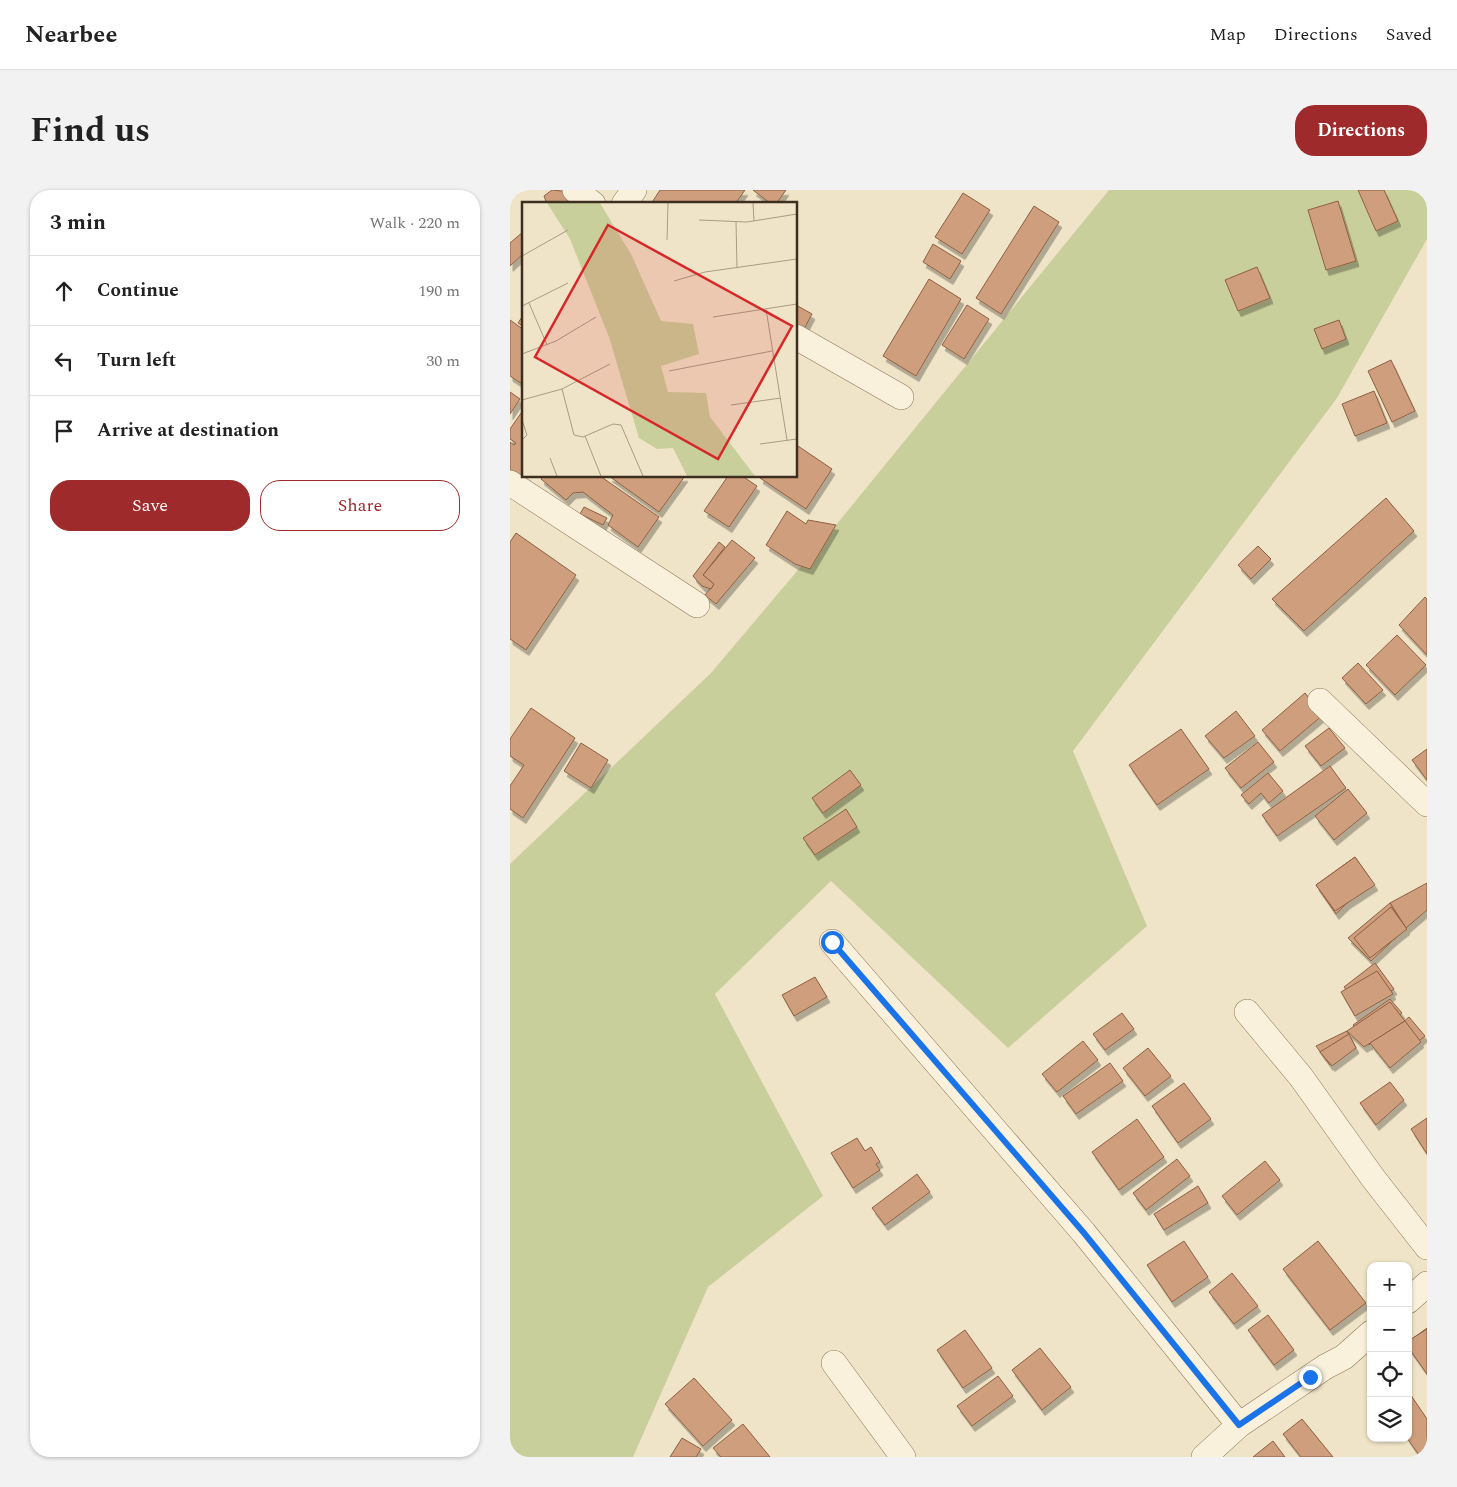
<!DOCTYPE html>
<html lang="en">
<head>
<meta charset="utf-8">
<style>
  body { margin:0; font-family:Spectral,serif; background:#f2f2f2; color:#222 }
  .controls { position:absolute; right:15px; bottom:15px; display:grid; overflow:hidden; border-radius:10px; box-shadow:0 1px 4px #0004 }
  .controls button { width:45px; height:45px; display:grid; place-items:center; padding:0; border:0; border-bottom:1px solid #e0e0e0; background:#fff; color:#222; font:25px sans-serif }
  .stop { position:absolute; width:15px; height:15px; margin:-11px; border:4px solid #1a73e8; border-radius:50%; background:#fff }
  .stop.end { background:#1a73e8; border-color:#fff; box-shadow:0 1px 5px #0008 }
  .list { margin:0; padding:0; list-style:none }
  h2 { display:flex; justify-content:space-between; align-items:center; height:65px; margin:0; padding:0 20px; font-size:21px }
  h2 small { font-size:16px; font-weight:400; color:#767676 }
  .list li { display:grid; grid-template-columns:32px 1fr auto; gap:15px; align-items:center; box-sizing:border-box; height:70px; padding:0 20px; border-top:1px solid #e0e0e0 }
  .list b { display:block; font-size:19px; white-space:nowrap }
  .list em { font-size:16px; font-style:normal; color:#767676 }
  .actions { display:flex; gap:10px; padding:15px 20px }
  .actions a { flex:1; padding:11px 0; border:1px solid #9e2a2b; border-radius:20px; text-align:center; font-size:18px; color:#9e2a2b }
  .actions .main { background:#9e2a2b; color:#fff }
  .icon { flex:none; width:28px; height:28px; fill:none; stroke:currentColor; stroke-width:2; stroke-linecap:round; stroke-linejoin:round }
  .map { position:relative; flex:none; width:917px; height:1267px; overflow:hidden; border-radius:20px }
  header { display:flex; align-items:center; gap:30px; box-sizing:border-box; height:70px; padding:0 25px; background:#fff; border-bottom:1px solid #e0e0e0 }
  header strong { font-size:24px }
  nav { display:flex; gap:28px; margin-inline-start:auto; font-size:18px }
  .intro { display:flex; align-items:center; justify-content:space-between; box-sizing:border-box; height:120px; padding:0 30px }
  h1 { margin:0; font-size:35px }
  .button { padding:12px 22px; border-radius:20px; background:#9e2a2b; color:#fff; font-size:18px; font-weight:700 }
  main { display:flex; gap:30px; padding:0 30px }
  aside { flex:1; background:#fff; border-radius:20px; box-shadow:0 1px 4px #0004 }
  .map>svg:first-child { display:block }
  .green { fill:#c9cf9b }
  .building { fill:#cf9f7d; stroke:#8d5f41; filter:url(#shadow) }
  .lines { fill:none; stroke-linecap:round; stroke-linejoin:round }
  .minor-casing { stroke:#8d765c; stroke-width:26 }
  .minor { stroke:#faf1dc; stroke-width:25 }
  .route { stroke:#1a73e8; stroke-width:6 }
  .inset-road { fill:none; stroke:#a89b85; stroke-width:1 }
  .view { fill:#d62828; fill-opacity:0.15; stroke:#d62828; stroke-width:2.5 }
  .inset-edge { fill:none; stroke:#3d2e20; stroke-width:2.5 }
</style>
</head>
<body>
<header>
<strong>Nearbee</strong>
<nav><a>Map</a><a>Directions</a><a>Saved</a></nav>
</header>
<div class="intro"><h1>Find us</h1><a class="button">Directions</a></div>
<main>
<aside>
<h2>3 min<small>Walk · 220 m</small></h2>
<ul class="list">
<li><svg class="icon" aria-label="ahead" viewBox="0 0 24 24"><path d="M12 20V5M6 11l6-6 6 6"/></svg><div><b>Continue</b></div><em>190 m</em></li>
<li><svg class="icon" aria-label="left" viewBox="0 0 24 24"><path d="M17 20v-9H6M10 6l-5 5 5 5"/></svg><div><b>Turn left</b></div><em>30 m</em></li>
<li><svg class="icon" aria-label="arrive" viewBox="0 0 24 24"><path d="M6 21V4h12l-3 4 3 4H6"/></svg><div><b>Arrive at destination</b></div></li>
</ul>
<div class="actions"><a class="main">Save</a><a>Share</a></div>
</aside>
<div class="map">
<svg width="917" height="1267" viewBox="0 0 917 1267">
  <defs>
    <filter id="shadow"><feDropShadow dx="3" dy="5.5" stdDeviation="0" flood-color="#0004"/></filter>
  </defs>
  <rect width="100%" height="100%" fill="#f0e4c8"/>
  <polygon class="green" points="599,0 917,0 917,49 827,208 563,561 637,736 498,858 321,691 205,804 313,1006 198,1097 123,1267 0,1267 0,674 201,483 326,335"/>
  <g class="building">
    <polygon points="42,0 52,1 67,10 68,14 37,14 34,6"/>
    <polygon points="150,0 235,0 225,14 141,14"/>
    <polygon points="243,0 276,0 266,14 261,14"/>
    <polygon points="848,0 874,0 888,31 866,41"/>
    <polygon points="453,3 480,20 452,64 425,47"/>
    <polygon points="828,11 846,71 816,80 798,20"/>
    <polygon points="524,16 549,32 491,124 466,108"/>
    <polygon points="14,41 14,63 0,76 0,53"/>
    <polygon points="423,54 451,71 440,89 413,72"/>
    <polygon points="747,77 760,108 728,121 715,90"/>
    <polygon points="419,89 451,109 406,186 373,166"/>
    <polygon points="286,115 302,124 293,141 286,137"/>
    <polygon points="457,115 479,129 454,169 432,155"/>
    <polygon points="14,124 14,137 8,133"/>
    <polygon points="0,130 14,140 14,195 0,186"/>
    <polygon points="829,130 836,149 812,159 804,139"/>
    <polygon points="881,170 905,221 882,232 858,181"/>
    <polygon points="864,201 877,233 845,246 832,214"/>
    <polygon points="0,202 10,209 0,224"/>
    <polygon points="14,219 14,286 18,286 15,290 0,280 0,252 4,255 6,253 0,249 0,239"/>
    <polygon points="288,256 322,279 296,319 250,288 251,286 286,286 286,259"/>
    <polygon points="33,286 90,286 149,327 128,357 98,335 103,325 73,302 63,303 56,310 31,289"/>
    <polygon points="99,286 175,286 149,322"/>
    <polygon points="218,286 232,286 247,296 219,337 194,321"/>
    <polygon points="876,308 904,341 794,441 762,409"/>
    <polygon points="74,317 97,328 93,335 70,324"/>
    <polygon points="277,321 296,334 298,330 326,335 300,379 285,374 256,355"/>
    <polygon points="6,343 66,385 16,460 0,449 0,352"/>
    <polygon points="222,350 245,368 206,414 195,405 204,394 193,385"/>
    <polygon points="209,352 215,357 193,385 204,394 201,399 192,396 183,386"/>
    <polygon points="748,356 761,369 741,389 728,375"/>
    <polygon points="915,407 917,409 917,465 889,435"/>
    <polygon points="887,445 916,475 885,505 856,475"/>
    <polygon points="848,473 873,500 856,514 832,488"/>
    <polygon points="795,503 813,525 770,561 752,540"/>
    <polygon points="21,518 65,548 13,628 0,619 0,596 14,575 0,566 0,549"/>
    <polygon points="726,521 745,546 714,568 695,546"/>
    <polygon points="819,538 835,558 811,576 795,556"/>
    <polygon points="671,539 699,579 647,615 619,575"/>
    <polygon points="748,552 764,572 731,598 715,578"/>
    <polygon points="71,553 98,570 81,598 54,581"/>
    <polygon points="917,559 917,590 902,570"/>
    <polygon points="820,576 836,598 767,646 752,625"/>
    <polygon points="340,580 351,595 313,623 302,608"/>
    <polygon points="758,583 773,601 759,613 751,603 739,614 731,605"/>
    <polygon points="838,599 857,623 824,650 805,626"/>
    <polygon points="336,619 347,637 305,665 293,648"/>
    <polygon points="845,667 861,690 826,724 806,695"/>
    <polygon points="845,667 865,695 825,721 806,695"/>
    <polygon points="917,693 917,720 896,738 880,713"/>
    <polygon points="880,713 896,738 861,771 838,748"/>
    <polygon points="881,717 897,739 860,768 844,748"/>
    <polygon points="865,773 884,799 853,821 834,797"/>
    <polygon points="867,781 883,804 845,826 831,802"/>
    <polygon points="305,787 317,807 284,826 272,805"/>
    <polygon points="880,809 892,823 859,855 843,835"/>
    <polygon points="880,812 895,831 854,857 837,841"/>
    <polygon points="612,823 624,839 595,860 583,844"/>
    <polygon points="899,827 915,846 888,868 873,849"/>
    <polygon points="895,831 911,852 880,878 860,853"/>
    <polygon points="837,841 845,857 820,875 806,856"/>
    <polygon points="839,844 846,858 822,876 810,862"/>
    <polygon points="573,851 588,870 547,902 532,884"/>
    <polygon points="638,858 661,886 635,906 613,878"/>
    <polygon points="600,873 613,891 566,924 553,906"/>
    <polygon points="880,892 894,910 866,935 850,913"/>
    <polygon points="674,893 701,929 668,953 642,916"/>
    <polygon points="917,928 917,964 901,939"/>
    <polygon points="627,929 654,967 609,1000 582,962"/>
    <polygon points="347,948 355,961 361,957 370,972 366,974 370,980 343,998 321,963"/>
    <polygon points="667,969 680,986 636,1020 623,1003"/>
    <polygon points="755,971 770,990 727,1025 712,1006"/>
    <polygon points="407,984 420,1002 375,1035 362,1018"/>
    <polygon points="688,996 698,1013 654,1040 644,1024"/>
    <polygon points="674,1051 698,1087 662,1112 637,1075"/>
    <polygon points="808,1051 856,1113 820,1140 773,1079"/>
    <polygon points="722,1083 748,1116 724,1134 699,1102"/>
    <polygon points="758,1125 784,1160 764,1175 738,1140"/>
    <polygon points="917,1138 917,1178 898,1152"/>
    <polygon points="917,1139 917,1184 898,1157 898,1151"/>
    <polygon points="455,1140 482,1178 453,1198 427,1160"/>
    <polygon points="530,1158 561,1197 532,1220 502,1180"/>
    <polygon points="488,1186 503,1206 462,1236 447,1216"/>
    <polygon points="184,1188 222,1230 193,1256 155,1214"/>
    <polygon points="898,1201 917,1229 917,1260 909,1265 897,1248"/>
    <polygon points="792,1229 823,1267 791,1267 773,1244"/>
    <polygon points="233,1234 260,1267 211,1267 203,1258"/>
    <polygon points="172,1248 191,1259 186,1267 160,1267"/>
    <polygon points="763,1251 775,1267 743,1267"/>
  </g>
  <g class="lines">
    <defs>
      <g id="minor">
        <polyline points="65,0 83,14"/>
        <polyline points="114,14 124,0"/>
        <polyline points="286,147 391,207"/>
        <polyline points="0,293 187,415"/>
        <polyline points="810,511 917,614"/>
        <polyline points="322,752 574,1043 729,1235"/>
        <polyline points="737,822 791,887 863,988 917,1057"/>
        <polyline points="898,1111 917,1094"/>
        <polyline points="324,1173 393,1267"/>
        <polyline points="694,1267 729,1235 815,1177 834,1167 861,1143"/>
      </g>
    </defs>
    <use href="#minor" class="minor-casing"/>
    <use href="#minor" class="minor"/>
  </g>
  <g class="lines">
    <polyline class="route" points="322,752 574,1043 729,1235 800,1187"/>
  </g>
  <g transform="translate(12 12)">
    <rect width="275" height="275" fill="#f0e4c8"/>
    <path d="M25 1H78L109 52 139 119 171 122 177 152 139 164 146 190 184 191 188 215 233 274H165L151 246 135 247 117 236 87 135 48 37Z" fill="#c9cf9b"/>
    <path class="inset-road" d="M231 1 232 19M177 18 225 20 275 12M214 19 215 66M145 38 146 1M0 54 46 28M152 79 183 70 275 57M7 101 25 143M0 104 46 81M244 107 265 238M191 115 275 102M0 152 34 139 74 115M147 169 250 149M40 187 52 233 61 235 91 222 99 223 121 274M0 198 40 187 88 162M209 203 259 196M0 218 5 233 0 238M63 234 79 274M238 242 275 237M28 256 35 274"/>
    <path class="view" d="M86 23 270 124 196 257 13 155Z"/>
    <rect width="275" height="275" class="inset-edge"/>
  </g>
</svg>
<div class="controls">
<button>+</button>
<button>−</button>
<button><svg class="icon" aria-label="locate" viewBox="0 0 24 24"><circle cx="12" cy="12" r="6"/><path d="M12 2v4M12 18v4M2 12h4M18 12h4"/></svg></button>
<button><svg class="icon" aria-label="layers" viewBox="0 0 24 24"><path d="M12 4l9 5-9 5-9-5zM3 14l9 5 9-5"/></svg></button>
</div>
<div class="stop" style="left:322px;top:752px"></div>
<div class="stop end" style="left:800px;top:1187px"></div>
</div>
</main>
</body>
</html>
